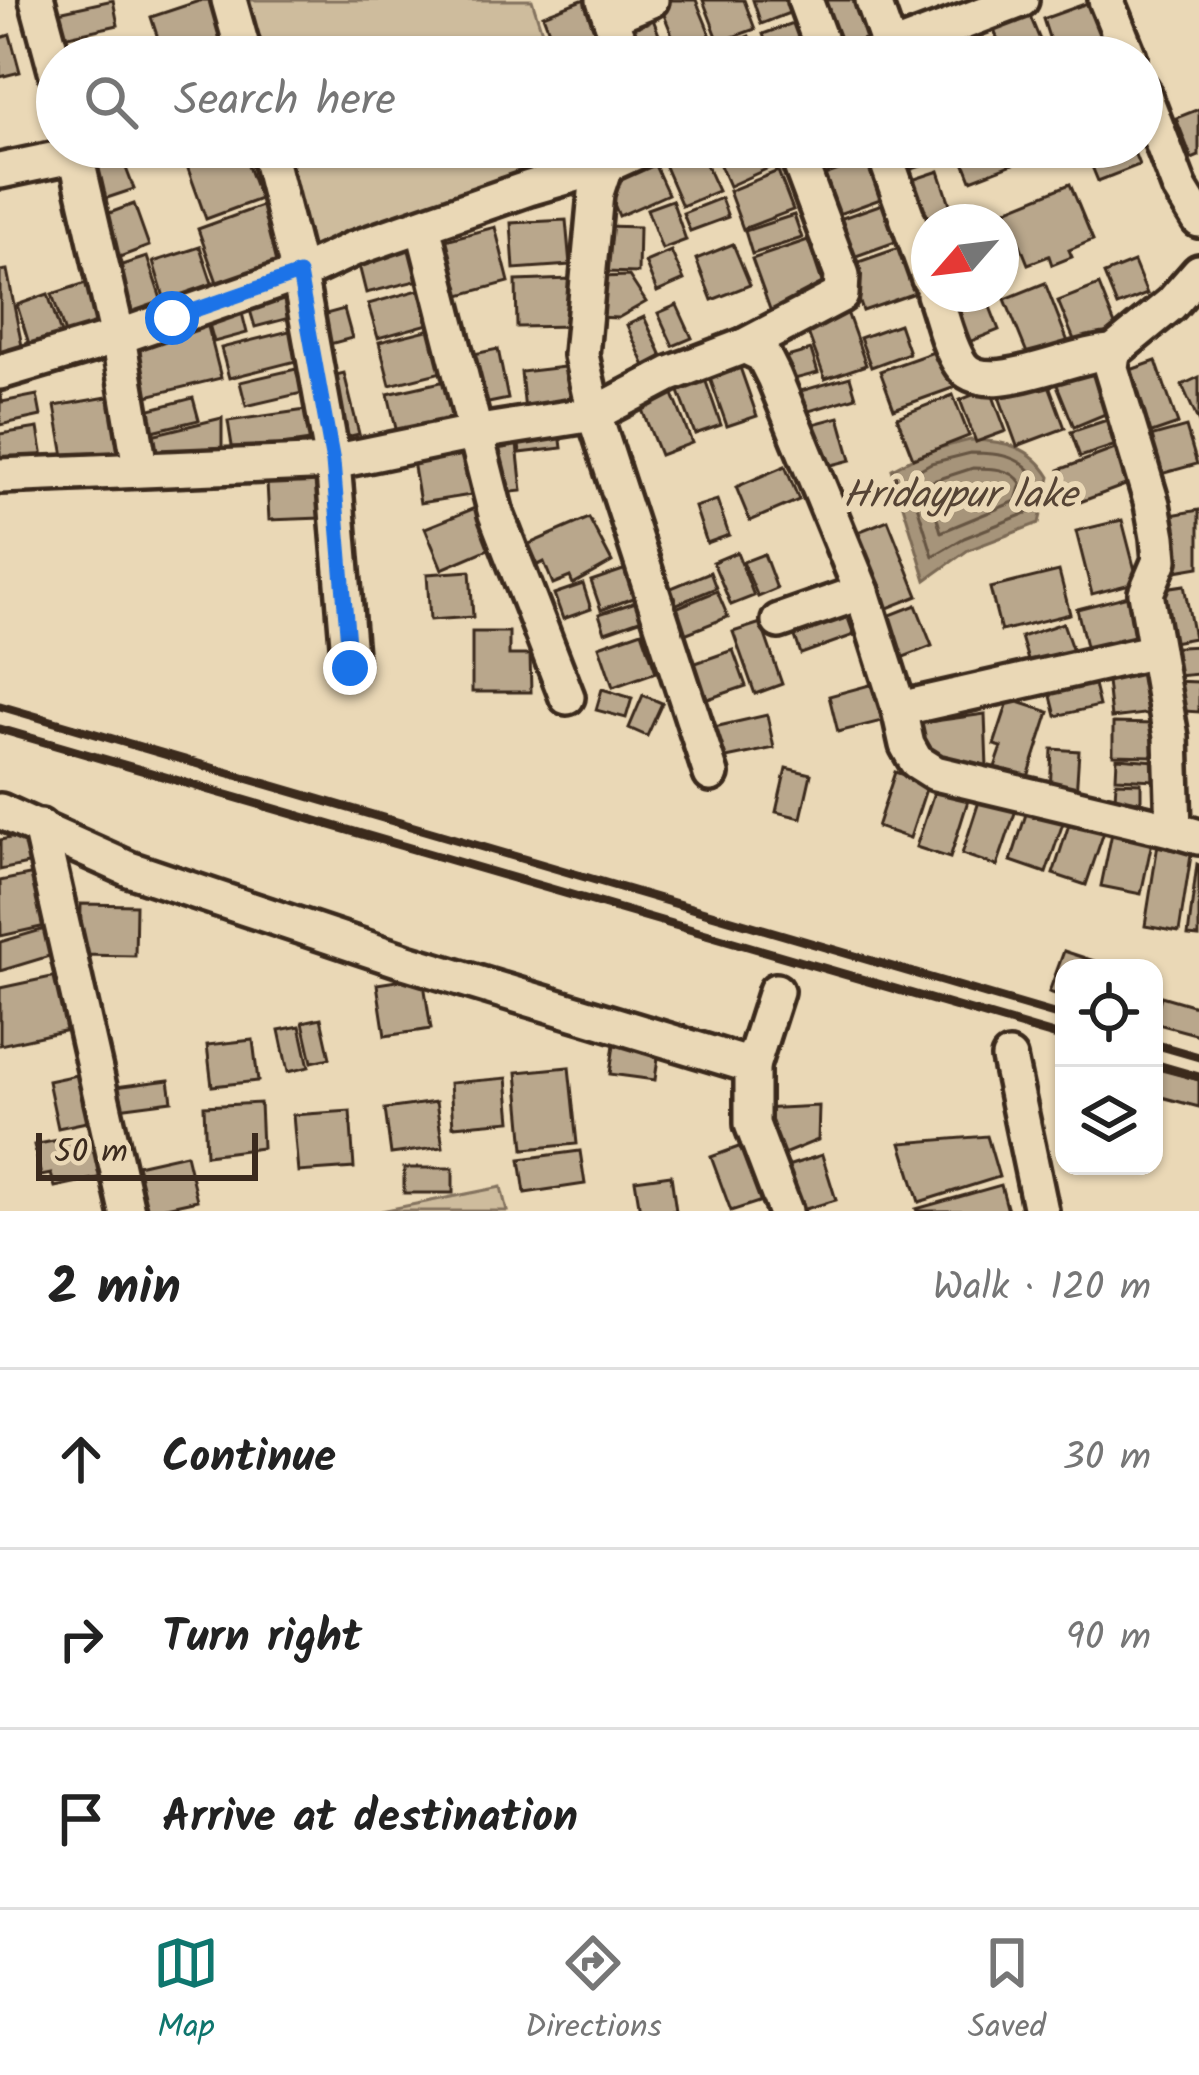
<!DOCTYPE html>
<html lang="en">
<head>
<meta charset="utf-8">
<style>
  body { margin:0; font-family:Kalam,sans-serif; background:#f2f2f2; color:#222 }
  .controls { position:absolute; right:36px; bottom:36px; display:grid; overflow:hidden; border-radius:24px; box-shadow:0 3px 9px #0004 }
  .controls button { width:108px; height:108px; display:grid; place-items:center; padding:0; border:0; border-bottom:3px solid #e0e0e0; background:#fff; color:#222; font:60px sans-serif }
  .compass { position:absolute; left:911px; top:204px; width:108px; height:108px; border-radius:50%; background:#fff; box-shadow:0 3px 9px #0004; rotate:242deg }
  .scale { position:absolute; left:36px; bottom:30px; width:222px; box-sizing:border-box; padding-left:12px; border:6px solid #3b2a1e; border-top:0; font-size:33px; line-height:42px; white-space:nowrap; color:#3b2a1e; -webkit-text-stroke:9px #ead8b6; paint-order:stroke }
  .stop { position:absolute; width:36px; height:36px; margin:-27px; border:9px solid #1a73e8; border-radius:50%; background:#fff }
  .stop.end { background:#1a73e8; border-color:#fff; box-shadow:0 3px 12px #0008 }
  .list { margin:0; padding:0; list-style:none }
  h2 { display:flex; justify-content:space-between; align-items:center; height:156px; margin:0; padding:0 48px; font-size:51px }
  h2 small { font-size:39px; font-weight:400; color:#767676 }
  .list li { display:grid; grid-template-columns:78px 1fr auto; gap:36px; align-items:center; box-sizing:border-box; height:180px; padding:0 48px; border-top:3px solid #e0e0e0 }
  .list b { display:block; font-size:45px; white-space:nowrap }
  .list em { font-size:39px; font-style:normal; color:#767676 }
  .icon { flex:none; width:66px; height:66px; fill:none; stroke:currentColor; stroke-width:2; stroke-linecap:round; stroke-linejoin:round }
  .map { position:relative; flex:none; width:1199px; height:1211px; overflow:hidden }
  .search { position:absolute; background:#fff; box-shadow:0 3px 9px #0004; left:36px; right:36px; top:36px; height:132px; display:flex; align-items:center; gap:30px; box-sizing:border-box; padding:0 42px; border-radius:66px; color:#767676; font-size:45px }
  .sheet { height:696px; background:#fff }
  nav { display:flex; justify-content:space-around; align-items:center; box-sizing:border-box; height:168px; border-top:3px solid #e0e0e0; background:#fff; font-size:33px; color:#767676 }
  nav a { display:grid; justify-items:center; gap:6px }
  nav .on { color:#0f766e }
  .map>svg:first-child { display:block }
  .green { fill:#cebc9d; stroke:#84735e; stroke-width:3 }
  .water { fill:#a6947a; stroke:#7b6a55; stroke-width:3 }
  .lines { fill:none; stroke-linecap:round; stroke-linejoin:round }
  .shore { stroke:#665443; stroke-width:3 }
  .building { fill:#b9a78c; stroke:#3b2a1e; stroke-width:3 }
  .minor-casing { stroke:#3b2a1e; stroke-width:42 }
  .minor { stroke:#ead8b6; stroke-width:33 }
  .rail { stroke:#3b2a1e; stroke-width:9 }
  .route { stroke:#1a73e8; stroke-width:15 }
  .labels { text-anchor:middle; dominant-baseline:central; stroke-width:12; stroke-linejoin:round; paint-order:stroke }
  .water-label { font-size:39px; font-style:italic; fill:#564435; stroke:#ead8b6 }
</style>
</head>
<body>
<div class="map">
<svg width="1199" height="1211" viewBox="0 0 1199 1211">
  <rect width="100%" height="100%" fill="#ead8b6"/>
  <filter id="ink" filterUnits="userSpaceOnUse"><feTurbulence type="fractalNoise" baseFrequency=".00833" numOctaves="2"/><feDisplacementMap in="SourceGraphic" scale="24" xChannelSelector="R" yChannelSelector="G"/><feConvolveMatrix kernelMatrix="1 2 1 2 8 2 1 2 1" color-interpolation-filters="sRGB"/></filter>
  <g filter="url(#ink)">
    <g class="green">
      <polygon points="235,0 532,0 550,57 251,57"/>
      <polygon points="277,147 578,147 581,159 308,255"/>
      <polygon points="501,1187 507,1211 381,1211"/>
    </g>
    <path class="water" d="M970 440C1005 441 1031 446 1050 477L1039 523 968 550 926 580 892 469 927 451Z"/>
    <g class="lines">
      <g class="shore">
        <path d="M971 453C997 453 1023 455 1037 480L1029 512 964 538 933 556 908 476 931 463Z"/>
        <path d="M973 468C990 468 1012 468 1021 483L1016 501 941 532 927 483Z"/>
      </g>
    </g>
    <g class="building">
      <polygon points="113,0 118,25 59,38 54,13"/>
      <polygon points="202,0 209,0 223,43 178,57 164,57 151,17"/>
      <polygon points="582,0 590,0 606,43 559,57 543,15"/>
      <polygon points="658,0 696,0 712,39 679,52"/>
      <polygon points="703,0 744,0 755,29 719,42"/>
      <polygon points="753,0 794,0 797,10 761,24"/>
      <polygon points="822,0 862,0 878,44 835,57"/>
      <polygon points="1093,1 1106,36 1055,56 1043,19"/>
      <polygon points="650,11 667,56 664,57 640,57 626,20"/>
      <polygon points="1028,11 1047,57 1005,57 992,25"/>
      <polygon points="799,21 813,57 771,57 763,34"/>
      <polygon points="976,29 987,57 938,57 934,47"/>
      <polygon points="10,35 20,72 0,77 0,38"/>
      <polygon points="749,36 758,57 695,57"/>
      <polygon points="1199,109 1199,156 1192,159 1176,118"/>
      <polygon points="241,147 260,199 206,219 187,166"/>
      <polygon points="680,147 698,147 718,191 682,206 660,155"/>
      <polygon points="712,147 765,147 773,166 729,186"/>
      <polygon points="895,147 932,147 936,161 903,172"/>
      <polygon points="974,147 1015,147 1021,161 971,180 960,152"/>
      <polygon points="1084,147 1132,147 1139,165 1098,181"/>
      <polygon points="121,155 134,189 95,202 83,169"/>
      <polygon points="872,158 886,197 833,216 819,177"/>
      <polygon points="652,159 668,194 619,216 604,180"/>
      <polygon points="778,171 793,210 743,229 729,191"/>
      <polygon points="939,171 954,216 918,228 903,183"/>
      <polygon points="1070,184 1093,240 1069,250 1072,257 1052,265 1049,256 1028,264 1006,210"/>
      <polygon points="721,198 728,217 690,231 683,213"/>
      <polygon points="672,200 686,240 662,249 647,209"/>
      <polygon points="885,203 898,241 845,260 831,222"/>
      <polygon points="134,204 149,246 109,261 93,219"/>
      <polygon points="267,204 288,260 218,285 198,229"/>
      <polygon points="794,215 802,238 752,254 745,231"/>
      <polygon points="566,220 570,265 514,269 511,223"/>
      <polygon points="605,226 639,227 638,273 604,272"/>
      <polygon points="495,227 509,282 449,298 434,243"/>
      <polygon points="808,240 826,294 771,312 752,259"/>
      <polygon points="412,244 420,280 366,293 357,257"/>
      <polygon points="733,244 750,285 712,300 696,259"/>
      <polygon points="200,247 215,292 167,307 153,262"/>
      <polygon points="899,248 915,293 863,311 847,266"/>
      <polygon points="671,251 684,280 657,292 645,262"/>
      <polygon points="147,257 164,308 122,321 106,270"/>
      <polygon points="1134,262 1147,294 1117,306 1104,274"/>
      <polygon points="7,270 23,351 0,355 0,271"/>
      <polygon points="629,276 646,302 618,318 597,317 601,277"/>
      <polygon points="572,279 573,326 517,327 516,281"/>
      <polygon points="89,282 104,328 67,340 52,294"/>
      <polygon points="1045,283 1068,342 1029,358 1005,299"/>
      <polygon points="1099,285 1117,330 1077,347 1058,301"/>
      <polygon points="289,288 297,316 255,327 247,300"/>
      <polygon points="422,289 432,323 378,338 368,304"/>
      <polygon points="48,294 62,337 30,347 17,305"/>
      <polygon points="968,294 985,294 999,330 969,342 953,300"/>
      <polygon points="239,301 247,333 214,342 205,310"/>
      <polygon points="677,305 692,338 673,346 658,313"/>
      <polygon points="344,309 352,338 319,347 311,318"/>
      <polygon points="204,311 221,378 139,398 136,386 143,384 131,336"/>
      <polygon points="847,312 866,365 825,379 806,327"/>
      <polygon points="644,317 663,358 645,366 627,325"/>
      <polygon points="899,324 909,353 871,367 860,338"/>
      <polygon points="439,327 450,370 390,385 379,342"/>
      <polygon points="297,329 304,359 229,378 221,348"/>
      <polygon points="945,348 958,386 894,409 880,371"/>
      <polygon points="498,349 508,399 469,407 460,357"/>
      <polygon points="811,350 818,373 787,381 780,359"/>
      <polygon points="736,356 757,416 727,426 706,367"/>
      <polygon points="1156,361 1178,424 1140,437 1119,374"/>
      <polygon points="1095,364 1115,410 1074,427 1055,380"/>
      <polygon points="573,366 577,405 525,411 521,372"/>
      <polygon points="296,369 302,393 246,406 240,382"/>
      <polygon points="344,373 359,434 334,440 320,379"/>
      <polygon points="850,377 856,397 796,415 790,394"/>
      <polygon points="1046,377 1065,428 1017,446 998,394"/>
      <polygon points="1199,377 1199,423 1182,385"/>
      <polygon points="705,379 721,425 695,434 678,389"/>
      <polygon points="450,380 459,419 397,433 388,394"/>
      <polygon points="669,384 692,443 660,455 637,397"/>
      <polygon points="990,388 1006,431 976,442 960,400"/>
      <polygon points="0,389 2,402 37,395 41,416 0,425"/>
      <polygon points="119,395 129,450 65,462 55,406"/>
      <polygon points="953,395 969,436 913,458 897,417"/>
      <polygon points="193,398 199,420 144,433 139,412"/>
      <polygon points="306,410 310,441 233,452 228,421"/>
      <polygon points="558,416 562,448 520,453 516,421"/>
      <polygon points="839,417 851,460 824,467 813,424"/>
      <polygon points="1116,417 1125,442 1080,457 1071,432"/>
      <polygon points="222,418 222,457 146,458 139,438"/>
      <polygon points="1186,427 1197,464 1150,477 1139,440"/>
      <polygon points="38,428 44,464 0,470 0,434"/>
      <polygon points="517,444 522,491 493,494 488,447"/>
      <polygon points="1123,446 1136,481 1072,505 1059,470"/>
      <polygon points="464,447 471,495 420,503 412,455"/>
      <polygon points="785,466 799,500 750,521 736,487"/>
      <polygon points="320,480 321,518 269,520 267,482"/>
      <polygon points="717,500 729,535 707,543 695,507"/>
      <polygon points="475,508 491,548 442,569 425,528"/>
      <polygon points="1199,510 1199,567 1170,572 1160,517"/>
      <polygon points="589,518 612,562 573,584 570,577 553,584 544,562 538,565 529,544"/>
      <polygon points="888,520 918,596 875,613 845,537"/>
      <polygon points="1122,520 1138,582 1092,594 1076,531"/>
      <polygon points="737,552 754,596 731,605 713,562"/>
      <polygon points="764,554 777,589 758,597 743,562"/>
      <polygon points="629,568 638,596 601,610 591,581"/>
      <polygon points="470,571 473,617 430,620 427,574"/>
      <polygon points="1059,571 1070,614 1001,631 990,588"/>
      <polygon points="710,572 716,588 665,609 659,593"/>
      <polygon points="583,584 591,609 563,619 554,594"/>
      <polygon points="1184,585 1194,638 1161,644 1151,590"/>
      <polygon points="717,591 728,617 677,637 666,612"/>
      <polygon points="1128,596 1139,641 1088,654 1077,609"/>
      <polygon points="645,599 651,616 605,632 599,614"/>
      <polygon points="843,604 854,635 801,654 790,622"/>
      <polygon points="916,605 932,646 896,660 880,619"/>
      <polygon points="761,623 782,684 755,694 733,632"/>
      <polygon points="1063,623 1077,663 1033,677 1021,637"/>
      <polygon points="642,631 656,672 613,687 599,646"/>
      <polygon points="472,632 509,632 509,655 530,655 531,692 472,692"/>
      <polygon points="1199,646 1199,674 1165,677 1163,648"/>
      <polygon points="733,650 746,686 702,701 690,665"/>
      <polygon points="1147,667 1152,713 1111,718 1106,672"/>
      <polygon points="1092,677 1099,706 1056,716 1049,688"/>
      <polygon points="1171,681 1199,682 1199,712 1169,710"/>
      <polygon points="873,684 882,721 838,732 829,696"/>
      <polygon points="602,689 632,698 626,718 596,710"/>
      <polygon points="643,695 662,703 647,736 629,728"/>
      <polygon points="1009,699 1049,712 1027,780 994,770 1002,747 994,745"/>
      <polygon points="985,714 987,768 915,754 906,725"/>
      <polygon points="767,715 774,748 717,760 710,728"/>
      <polygon points="1113,723 1154,724 1153,756 1113,755"/>
      <polygon points="1052,749 1079,751 1076,796 1050,794"/>
      <polygon points="1117,758 1156,761 1155,780 1116,778"/>
      <polygon points="786,768 811,774 801,818 776,812"/>
      <polygon points="895,772 928,783 910,838 877,827"/>
      <polygon points="1116,782 1141,783 1141,801 1115,799"/>
      <polygon points="937,783 970,794 950,858 916,847"/>
      <polygon points="984,786 1020,798 997,866 962,854"/>
      <polygon points="1027,811 1063,823 1046,873 1011,861"/>
      <polygon points="1071,818 1105,829 1086,885 1053,874"/>
      <polygon points="1113,828 1153,837 1141,894 1101,886"/>
      <polygon points="31,834 37,862 0,870 0,840"/>
      <polygon points="1158,844 1192,849 1179,932 1145,926"/>
      <polygon points="1197,864 1199,865 1199,937 1188,936"/>
      <polygon points="39,873 50,925 1,936 0,881"/>
      <polygon points="81,904 136,905 135,956 80,955"/>
      <polygon points="48,928 56,954 0,971 0,942"/>
      <polygon points="1064,951 1103,964 1101,968 1064,968 1064,997 1049,992"/>
      <polygon points="56,976 68,1030 0,1045 0,988"/>
      <polygon points="423,977 431,1029 385,1036 377,984"/>
      <polygon points="1161,996 1199,1007 1199,1035 1154,1023"/>
      <polygon points="321,1018 330,1058 312,1062 303,1022"/>
      <polygon points="300,1026 309,1067 288,1072 279,1030"/>
      <polygon points="253,1040 258,1081 212,1086 207,1045"/>
      <polygon points="614,1044 659,1050 655,1080 610,1074"/>
      <polygon points="569,1067 577,1144 524,1149 517,1072"/>
      <polygon points="1154,1068 1199,1080 1199,1107 1154,1095"/>
      <polygon points="81,1074 91,1121 58,1128 48,1081"/>
      <polygon points="507,1078 511,1121 453,1126 450,1083"/>
      <polygon points="169,1080 172,1101 118,1108 115,1087"/>
      <polygon points="436,1102 443,1147 391,1154 385,1109"/>
      <polygon points="260,1103 262,1148 206,1155 204,1106"/>
      <polygon points="819,1106 818,1140 769,1160 760,1109"/>
      <polygon points="350,1111 354,1168 298,1172 293,1115"/>
      <polygon points="92,1133 102,1177 55,1187 51,1174 41,1176 34,1145"/>
      <polygon points="987,1136 999,1177 919,1202 901,1143"/>
      <polygon points="747,1144 768,1199 731,1211 711,1157"/>
      <polygon points="580,1151 585,1184 525,1193 520,1159"/>
      <polygon points="186,1154 197,1200 148,1211 137,1165"/>
      <polygon points="822,1155 836,1200 799,1211 778,1169"/>
      <rect x="404" y="1168" width="49" height="25"/>
      <polygon points="671,1175 676,1211 640,1211 635,1180"/>
      <polygon points="1001,1185 1008,1211 917,1211 916,1209"/>
    </g>
    <g class="lines">
      <defs>
        <g id="minor">
          <polyline points="37,0 57,74"/>
          <polyline points="229,0 245,57"/>
          <polyline points="604,0 624,57"/>
          <polyline points="805,0 826,57"/>
          <polyline points="873,0 891,51"/>
          <polyline points="1106,0 1129,57"/>
          <polyline points="610,17 651,0"/>
          <polyline points="871,57 1021,0"/>
          <polyline points="1142,90 1180,189 1199,220"/>
          <polyline points="74,147 118,337 140,467"/>
          <polyline points="267,147 299,274 333,462 350,668"/>
          <polyline points="647,147 605,166 596,193 581,355 594,414 711,774"/>
          <polyline points="882,147 929,279"/>
          <polyline points="0,171 76,155"/>
          <polyline points="423,226 496,514 567,697"/>
          <polyline points="1199,272 1171,304 1113,352 1111,368 1152,504 1158,537 1160,560 1146,593 1171,737 1174,830 1199,837"/>
          <path d="M934 294C942 316 948 346 961 365 986 400 1072 352 1113 352"/>
          <polyline points="744,346 841,295 842,275 794,147"/>
          <polyline points="0,372 118,337 299,274 353,249 529,188 605,166"/>
          <polyline points="0,476 333,462 473,433 594,414 670,374 744,346 763,355 774,377 862,592 899,709 907,745 916,761 935,773 1174,830"/>
          <polyline points="779,621 862,592"/>
          <polyline points="899,709 1156,651"/>
          <polyline points="0,811 129,869 404,961 752,1066 776,991"/>
          <polyline points="40,827 127,1211"/>
          <polyline points="1009,1058 1041,1211"/>
          <polyline points="752,1066 752,1124 785,1211"/>
        </g>
      </defs>
      <use href="#minor" class="minor-casing"/>
      <use href="#minor" class="minor"/>
      <g class="rail">
        <polyline points="0,706 1064,1017"/>
        <polyline points="0,729 1064,1038"/>
        <polyline points="1154,1044 1199,1057"/>
        <polyline points="1154,1064 1199,1077"/>
      </g>
    </g>
  </g>
  <g class="lines" filter="url(#ink)">
    <polyline class="route" points="172,318 299,274 333,462 350,668"/>
  </g>
  <g class="labels">
    <g class="water-label">
      <text x="960" y="497">Hridaypur lake</text>
    </g>
  </g>
</svg>
<div class="controls">
<button><svg class="icon" aria-label="locate" viewBox="0 0 24 24"><circle cx="12" cy="12" r="6"/><path d="M12 2v4M12 18v4M2 12h4M18 12h4"/></svg></button>
<button><svg class="icon" aria-label="layers" viewBox="0 0 24 24"><path d="M12 4l9 5-9 5-9-5zM3 14l9 5 9-5"/></svg></button>
</div>
<svg class="compass" viewBox="-18 -18 36 36"><path d="M0-13l5 13h-10z" fill="#e53935"/><path d="M0 13l5-13h-10z" fill="#767676"/></svg>
<div class="scale">50 m</div>
<div class="stop" style="left:172px;top:318px"></div>
<div class="stop end" style="left:350px;top:668px"></div>
<div class="search"><svg class="icon" aria-label="search" viewBox="0 0 24 24"><circle cx="10" cy="10" r="6"/><path d="M15 15l6 6"/></svg>Search here</div>
</div>
<section class="sheet">
<h2>2 min<small>Walk · 120 m</small></h2>
<ul class="list">
<li><svg class="icon" aria-label="ahead" viewBox="0 0 24 24"><path d="M12 20V5M6 11l6-6 6 6"/></svg><div><b>Continue</b></div><em>30 m</em></li>
<li><svg class="icon" aria-label="right" viewBox="0 0 24 24"><path d="M7 20v-9h11M14 6l5 5-5 5"/></svg><div><b>Turn right</b></div><em>90 m</em></li>
<li><svg class="icon" aria-label="arrive" viewBox="0 0 24 24"><path d="M6 21V4h12l-3 4 3 4H6"/></svg><div><b>Arrive at destination</b></div></li>
</ul>
</section>
<nav>
<a class="on"><svg class="icon" aria-label="map" viewBox="0 0 24 24"><path d="M3 6l6-2 6 2 6-2v14l-6 2-6-2-6 2zM9 4v14M15 6v14"/></svg>Map</a>
<a><svg class="icon" aria-label="directions" viewBox="0 0 24 24"><path d="M12 3l9 9-9 9-9-9zM9 14v-3h6M13 9l2 2-2 2"/></svg>Directions</a>
<a><svg class="icon" aria-label="saved" viewBox="0 0 24 24"><path d="M7 4h10v16l-5-4-5 4z"/></svg>Saved</a>
</nav>
</body>
</html>
